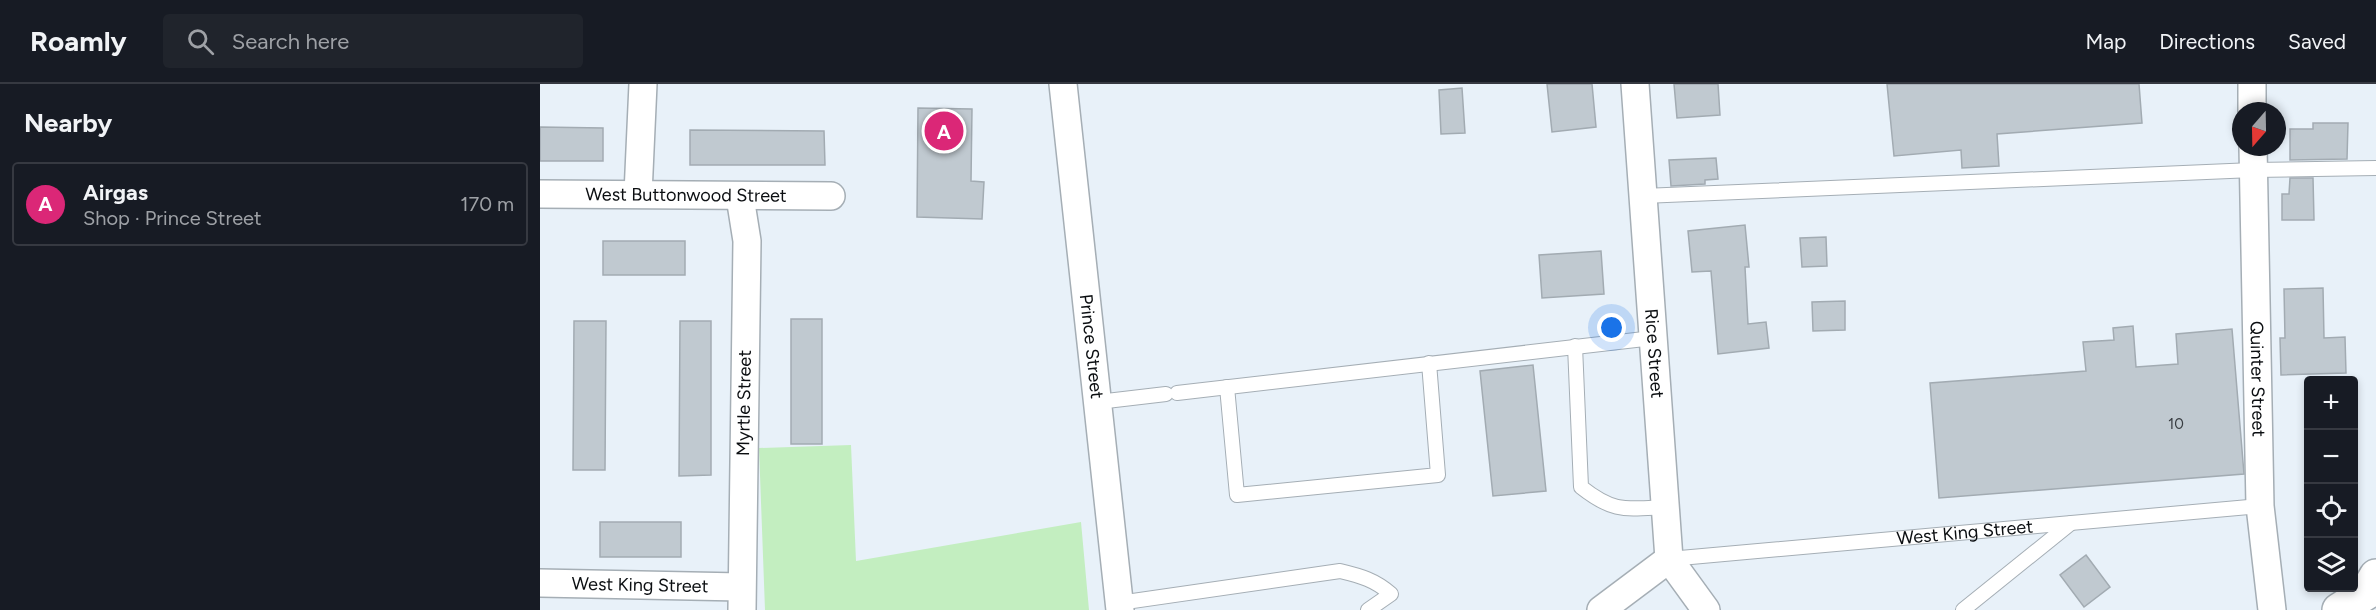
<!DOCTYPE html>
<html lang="en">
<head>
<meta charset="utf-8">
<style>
  body { margin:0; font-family:Figtree,sans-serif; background:#20242c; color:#f1f3f6 }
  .controls { position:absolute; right:18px; bottom:18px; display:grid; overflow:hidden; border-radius:6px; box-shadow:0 3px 9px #0003 }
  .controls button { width:54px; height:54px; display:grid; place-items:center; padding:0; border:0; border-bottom:2px solid #363941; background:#171b24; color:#f1f3f6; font:30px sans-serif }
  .compass { position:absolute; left:1692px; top:18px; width:54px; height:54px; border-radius:50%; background:#171b24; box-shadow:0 3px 9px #0003; rotate:200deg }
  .you { position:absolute; left:1072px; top:244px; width:21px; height:21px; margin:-15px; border:4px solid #fff; border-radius:50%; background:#1a73e8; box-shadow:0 0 0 9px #1a73e833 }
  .badge { display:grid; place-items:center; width:39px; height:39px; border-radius:50%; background:#db2777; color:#fff; font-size:20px; font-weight:700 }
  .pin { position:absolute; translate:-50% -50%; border:3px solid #fff; box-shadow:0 2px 6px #0006 }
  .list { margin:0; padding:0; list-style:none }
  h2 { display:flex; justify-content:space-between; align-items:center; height:78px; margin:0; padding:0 24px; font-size:26px }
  h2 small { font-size:20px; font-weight:400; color:#9ea1a6 }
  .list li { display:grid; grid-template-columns:39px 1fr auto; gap:18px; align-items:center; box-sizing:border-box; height:84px; margin:0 12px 12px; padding:0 12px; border:2px solid #363941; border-radius:6px }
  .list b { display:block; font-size:22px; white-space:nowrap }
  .list p { margin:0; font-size:20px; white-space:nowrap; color:#9ea1a6 }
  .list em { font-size:20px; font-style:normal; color:#9ea1a6 }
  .icon { flex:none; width:33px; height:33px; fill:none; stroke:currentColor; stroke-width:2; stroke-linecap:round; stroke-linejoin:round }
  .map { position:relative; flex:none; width:1836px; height:526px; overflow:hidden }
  header { display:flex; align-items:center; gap:36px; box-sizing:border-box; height:84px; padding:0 30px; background:#171b24; border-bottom:2px solid #363941 }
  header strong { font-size:28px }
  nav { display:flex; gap:33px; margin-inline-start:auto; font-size:21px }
  .search { width:420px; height:54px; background:#20242c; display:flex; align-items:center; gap:15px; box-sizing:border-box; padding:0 21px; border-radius:6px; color:#9ea1a6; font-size:22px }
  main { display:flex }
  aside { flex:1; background:#171b24 }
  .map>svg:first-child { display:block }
  .green { fill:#c3eec0 }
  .building { fill:#c0c9d0; stroke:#a2abb2; stroke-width:1.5 }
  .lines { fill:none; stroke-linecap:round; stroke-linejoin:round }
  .service-casing { stroke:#a5aeb5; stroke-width:16 }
  .minor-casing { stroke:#a5aeb5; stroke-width:30 }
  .tertiary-casing { stroke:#a5aeb5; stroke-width:36 }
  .service { stroke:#fff; stroke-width:14 }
  .minor { stroke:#fff; stroke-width:27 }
  .tertiary { stroke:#fff; stroke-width:33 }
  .labels { text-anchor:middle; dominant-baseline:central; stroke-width:6; stroke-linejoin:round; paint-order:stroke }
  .number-label { font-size:15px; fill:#383d41 }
  .street-label { font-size:18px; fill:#0b0e11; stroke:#fff }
</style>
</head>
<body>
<header>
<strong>Roamly</strong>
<div class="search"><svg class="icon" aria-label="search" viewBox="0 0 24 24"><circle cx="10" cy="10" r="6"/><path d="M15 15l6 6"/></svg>Search here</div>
<nav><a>Map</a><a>Directions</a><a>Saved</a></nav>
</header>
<main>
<aside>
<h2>Nearby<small></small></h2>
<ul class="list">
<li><span class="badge">A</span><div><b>Airgas</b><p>Shop · Prince Street</p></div><em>170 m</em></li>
</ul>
</aside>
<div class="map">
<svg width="1836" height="526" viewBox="0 0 1836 526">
  <rect width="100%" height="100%" fill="#e8f1f9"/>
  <polygon class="green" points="311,361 316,477 541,438 549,526 225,526 219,364"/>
  <g class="building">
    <polygon points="1007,0 1052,0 1056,43 1012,48"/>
    <polygon points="1134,0 1178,0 1180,31 1137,34"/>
    <polygon points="1347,0 1599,0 1602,39 1457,50 1459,82 1422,84 1421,66 1354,72"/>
    <polygon points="922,4 925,49 901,50 899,6"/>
    <polygon points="378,24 432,25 431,97 444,98 442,135 377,133"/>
    <polygon points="1773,39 1808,39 1807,75 1750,76 1750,45 1773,45"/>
    <polygon points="0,43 63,44 63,77 0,77"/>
    <polygon points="150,46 284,47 285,81 150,81"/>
    <polygon points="1176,74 1178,95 1165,96 1165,100 1131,102 1129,76"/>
    <polygon points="1750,94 1773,94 1774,136 1742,136 1742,110 1749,110"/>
    <polygon points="1205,141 1209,183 1205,183 1208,240 1226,238 1229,264 1178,270 1171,187 1152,188 1148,147"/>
    <polygon points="1286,153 1287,182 1262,183 1260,154"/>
    <rect x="63" y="157" width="82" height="34"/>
    <polygon points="1061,167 1064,210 1002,214 999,171"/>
    <polygon points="1783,204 1784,254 1805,253 1806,289 1741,291 1740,254 1745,254 1744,205"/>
    <polygon points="1305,217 1305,246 1273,247 1272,218"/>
    <rect x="251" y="235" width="31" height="125"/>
    <polygon points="34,237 66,237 65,386 33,386"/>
    <polygon points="140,237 171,237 171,391 139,392"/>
    <polygon points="1593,242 1596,283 1638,280 1636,250 1692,245 1704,390 1399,414 1390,299 1546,287 1543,258 1574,256 1573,244"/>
    <polygon points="993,281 1006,407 953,412 940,287"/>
    <rect x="60" y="438" width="81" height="35"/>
    <polygon points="1546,471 1570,503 1544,523 1520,491"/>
  </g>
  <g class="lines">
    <defs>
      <g id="service">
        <polyline points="1103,112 1713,86 1836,84"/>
        <path d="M1035 262 1041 403C1074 429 1085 425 1126 423"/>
        <polyline points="687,303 697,411 898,391 889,279"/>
        <polyline points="637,309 1113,254"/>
        <polyline points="558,318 626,310"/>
        <path id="s1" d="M1129 475 1720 422"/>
        <path d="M579 519 800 487C821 492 835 496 851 510L828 526"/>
        <polyline points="1423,526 1531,439"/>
      </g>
      <g id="minor">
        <path id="s2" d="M523 0 580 526"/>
        <path id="s3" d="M1095 0 1129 475 1166 526"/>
        <polyline points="1712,0 1712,27"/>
        <path id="s4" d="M1713 63 1720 422 1732 526"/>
        <path id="s5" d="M0 110 291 112"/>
        <polyline points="98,110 103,0"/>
        <polyline points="200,113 207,157 202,526"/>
        <path id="s6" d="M0 499 201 503"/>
        <polyline points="1061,526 1129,475"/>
      </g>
      <polyline id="tertiary" points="1799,526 1826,509 1836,492"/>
    </defs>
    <use href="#service" class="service-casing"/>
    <use href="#minor" class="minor-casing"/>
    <use href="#tertiary" class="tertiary-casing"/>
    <use href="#service" class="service"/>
    <use href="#minor" class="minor"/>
    <use href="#tertiary" class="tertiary"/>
  </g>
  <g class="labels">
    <g class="number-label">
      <text x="1636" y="340">10</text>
    </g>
    <g class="street-label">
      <text stroke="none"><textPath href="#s5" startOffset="146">West Buttonwood Street</textPath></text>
      <text stroke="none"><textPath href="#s2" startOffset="264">Prince Street</textPath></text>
      <text stroke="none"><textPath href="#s3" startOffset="270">Rice Street</textPath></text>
      <text stroke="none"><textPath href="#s4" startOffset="232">Quinter Street</textPath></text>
      <text transform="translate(204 319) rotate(-89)">Myrtle Street</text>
      <text stroke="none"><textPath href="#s1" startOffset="297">West King Street</textPath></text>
      <text stroke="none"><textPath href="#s6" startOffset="100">West King Street</textPath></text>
    </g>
  </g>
</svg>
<div class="controls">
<button>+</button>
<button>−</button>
<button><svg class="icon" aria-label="locate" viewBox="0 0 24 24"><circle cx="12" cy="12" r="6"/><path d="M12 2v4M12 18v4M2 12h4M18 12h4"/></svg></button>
<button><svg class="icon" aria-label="layers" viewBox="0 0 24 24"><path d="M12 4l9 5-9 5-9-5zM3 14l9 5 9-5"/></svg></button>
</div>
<svg class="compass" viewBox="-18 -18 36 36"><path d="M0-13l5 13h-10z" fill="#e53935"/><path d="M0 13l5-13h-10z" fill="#9ea1a6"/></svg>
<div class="you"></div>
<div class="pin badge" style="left:404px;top:47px">A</div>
</div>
</main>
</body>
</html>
